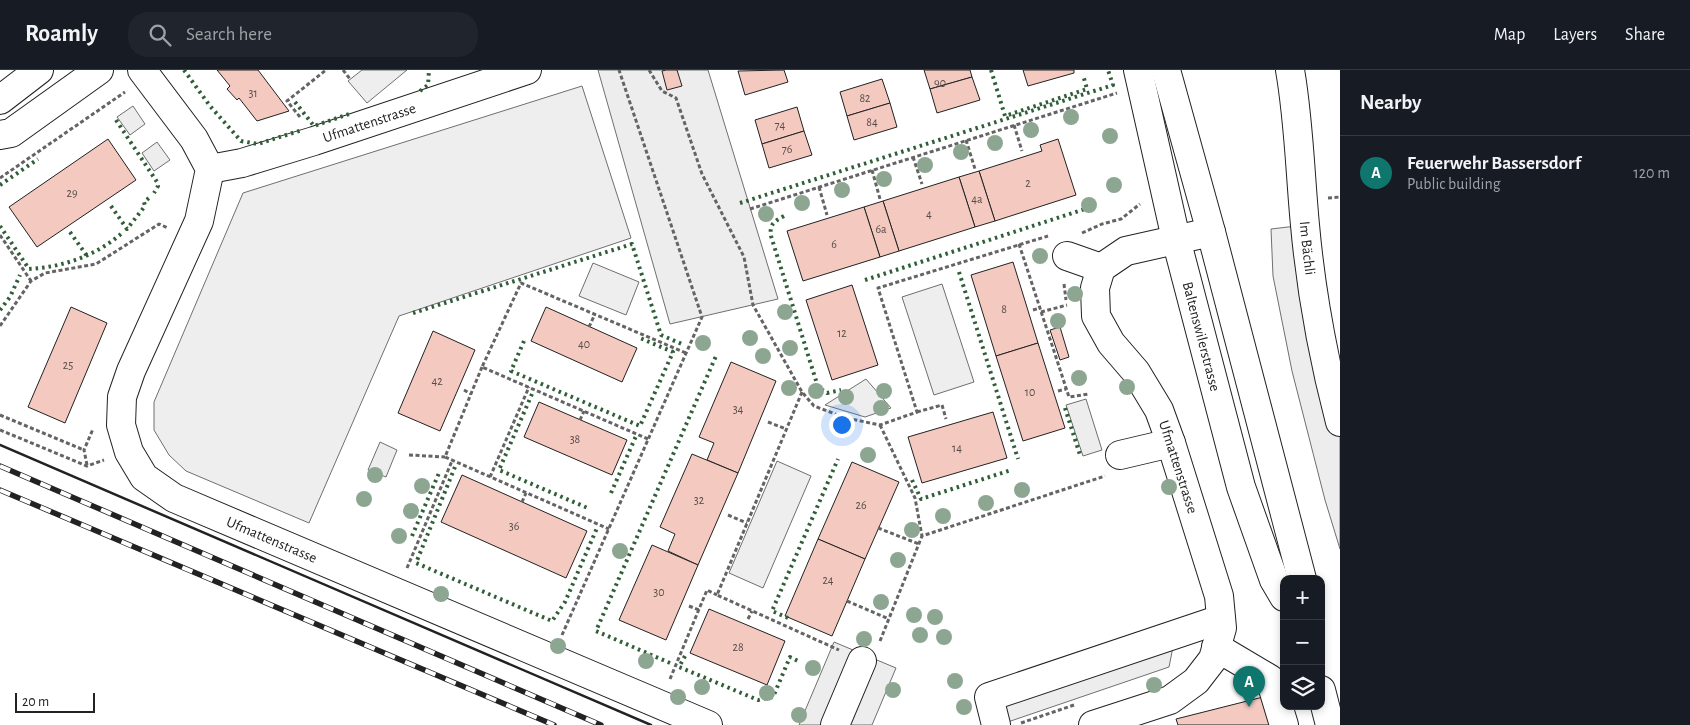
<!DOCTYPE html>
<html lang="en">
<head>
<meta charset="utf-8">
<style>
  body { margin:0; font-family:"Alegreya Sans",sans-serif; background:#20242c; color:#f1f3f6 }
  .controls { position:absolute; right:15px; bottom:15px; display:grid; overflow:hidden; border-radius:10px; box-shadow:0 2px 8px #0003 }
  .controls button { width:45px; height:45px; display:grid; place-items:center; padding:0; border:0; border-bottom:1px solid #363941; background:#171b24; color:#f1f3f6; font:25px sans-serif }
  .scale { position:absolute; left:15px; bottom:12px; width:80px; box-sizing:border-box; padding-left:5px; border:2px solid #222; border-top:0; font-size:14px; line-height:18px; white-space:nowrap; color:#222; -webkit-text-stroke:4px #fff; paint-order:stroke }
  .you { position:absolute; left:841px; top:354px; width:18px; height:18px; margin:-12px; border:4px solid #fff; border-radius:50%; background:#1a73e8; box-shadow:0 0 0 8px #1a73e833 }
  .badge { display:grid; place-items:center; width:32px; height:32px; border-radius:50%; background:#0f766e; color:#fff; font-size:16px; font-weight:700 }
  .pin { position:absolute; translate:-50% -41px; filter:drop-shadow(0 1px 2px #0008) }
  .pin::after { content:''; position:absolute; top:26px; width:18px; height:15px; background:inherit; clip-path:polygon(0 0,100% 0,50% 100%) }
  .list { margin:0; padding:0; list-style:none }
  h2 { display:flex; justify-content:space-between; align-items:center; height:65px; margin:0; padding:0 20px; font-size:21px }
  h2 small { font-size:16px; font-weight:400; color:#9ea1a6 }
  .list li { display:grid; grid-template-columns:32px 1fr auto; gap:15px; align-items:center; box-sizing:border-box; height:75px; padding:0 20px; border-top:1px solid #363941 }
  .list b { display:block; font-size:19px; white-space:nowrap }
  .list p { margin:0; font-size:16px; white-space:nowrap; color:#9ea1a6 }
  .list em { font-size:16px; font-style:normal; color:#9ea1a6 }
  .icon { flex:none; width:28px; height:28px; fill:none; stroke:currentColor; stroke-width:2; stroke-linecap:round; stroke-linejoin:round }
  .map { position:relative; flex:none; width:1340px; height:655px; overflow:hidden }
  header { display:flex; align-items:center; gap:30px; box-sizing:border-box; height:70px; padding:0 25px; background:#171b24; border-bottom:1px solid #363941 }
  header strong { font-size:24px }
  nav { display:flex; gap:28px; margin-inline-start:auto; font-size:18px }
  .search { width:350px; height:45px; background:#20242c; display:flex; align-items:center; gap:12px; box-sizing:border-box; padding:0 18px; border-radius:20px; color:#9ea1a6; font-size:19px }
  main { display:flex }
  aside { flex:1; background:#171b24 }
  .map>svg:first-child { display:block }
  .green { fill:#eee; stroke:#6f6f6f }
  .parking { fill:#ededed; stroke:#6f6f6f }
  .building { fill:#f3c9c0; stroke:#222 }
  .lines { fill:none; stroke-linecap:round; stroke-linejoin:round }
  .minor-casing { stroke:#222; stroke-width:30 }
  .major-casing { stroke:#222; stroke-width:30 }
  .path { stroke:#646464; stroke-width:3; stroke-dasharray:4 2.5; stroke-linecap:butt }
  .minor { stroke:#fff; stroke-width:28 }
  .major { stroke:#fff; stroke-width:28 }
  .rail-casing { stroke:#222; stroke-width:5.5 }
  .rail { stroke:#fff; stroke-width:4; stroke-dasharray:11; stroke-linecap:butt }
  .hedge { stroke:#2f5e38; stroke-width:4; stroke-dasharray:2.5 4; stroke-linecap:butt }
  .wall { stroke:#222; stroke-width:2.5 }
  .tree { fill:#8da692 }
  .labels { text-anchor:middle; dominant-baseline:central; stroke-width:4; stroke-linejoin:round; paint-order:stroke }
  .number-label { font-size:12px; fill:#564c4a }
  .street-label { font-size:15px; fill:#222; stroke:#fff }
</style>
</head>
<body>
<header>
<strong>Roamly</strong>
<div class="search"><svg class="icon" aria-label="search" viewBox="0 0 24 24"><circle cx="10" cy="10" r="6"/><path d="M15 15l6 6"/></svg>Search here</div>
<nav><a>Map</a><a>Layers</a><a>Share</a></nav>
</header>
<main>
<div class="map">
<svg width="1340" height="655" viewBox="0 0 1340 655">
  <rect width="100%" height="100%" fill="#fff"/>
  <g class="green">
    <polygon points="362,0 407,0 367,33 348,11"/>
    <polygon points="582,16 631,168 399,246 309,453 186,401 169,385 154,360 154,332 243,123"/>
    <polygon points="593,193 639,212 626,245 579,226"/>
    <polygon points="942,214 974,312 934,325 902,227"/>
    <polygon points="866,309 891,338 865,347 825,335"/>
    <polygon points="777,391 811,406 763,518 729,503"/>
  </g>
  <g class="parking">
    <polygon points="598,0 708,0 778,229 670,254"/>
    <polygon points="133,36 145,54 130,65 117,47"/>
    <polygon points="157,72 170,90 154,101 142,83"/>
    <polygon points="1305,155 1340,352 1340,479 1325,430 1292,301 1273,206 1271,159"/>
    <polygon points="1086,329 1102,380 1083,386 1066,335"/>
    <polygon points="380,372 397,380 386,407 368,400"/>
    <polygon points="834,572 896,598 872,655 799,655"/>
    <polygon points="1174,572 1169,597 999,655 977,626"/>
  </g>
  <g class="building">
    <polygon points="217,0 258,0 289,41 257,51 239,28 237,30 227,19 230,16"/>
    <polygon points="666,0 677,0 682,16 667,20 662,1"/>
    <polygon points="784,0 788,12 745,25 738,1"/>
    <polygon points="924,0 970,0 972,7 930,19"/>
    <polygon points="1023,0 1074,0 1074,3 1028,16"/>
    <polygon points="972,7 980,30 937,43 930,19"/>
    <polygon points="882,9 890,33 847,46 840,22"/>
    <polygon points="890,33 897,57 854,70 847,46"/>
    <polygon points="797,37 804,61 762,74 755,50"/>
    <polygon points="804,61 812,85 769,98 762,74"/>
    <polygon points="108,69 136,110 37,177 9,137"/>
    <polygon points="1058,69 1076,125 995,151 979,101 1042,81 1040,75"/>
    <polygon points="979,101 995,151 975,157 959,107"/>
    <polygon points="959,107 975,157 899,181 883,131"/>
    <polygon points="883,131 899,181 880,187 864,137"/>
    <polygon points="864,137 880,187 803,211 787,161"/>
    <polygon points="1013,192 1038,273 996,286 971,205"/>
    <polygon points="852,215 878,295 832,310 806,230"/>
    <polygon points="71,237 107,253 65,353 28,337"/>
    <polygon points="546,237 637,278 622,312 531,271"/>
    <polygon points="1060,257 1069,287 1060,290 1050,260"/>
    <polygon points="433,261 475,280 440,361 398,343"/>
    <polygon points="1038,273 1065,358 1023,371 996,286"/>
    <polygon points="731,292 776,311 738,403 707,390 714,373 699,367"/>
    <polygon points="539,332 627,370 612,405 524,367"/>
    <polygon points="993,342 1007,388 922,413 908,367"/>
    <polygon points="692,384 738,403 698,495 668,481 675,464 660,457"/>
    <polygon points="852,392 899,412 865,489 818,469"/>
    <polygon points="462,405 587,461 566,508 441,452"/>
    <polygon points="818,469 865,489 832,566 785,546"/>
    <polygon points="652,475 698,495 666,570 619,550"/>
    <polygon points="709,539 785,571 767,615 690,583"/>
    <polygon points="1271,625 1279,655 1178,655 1176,649"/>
  </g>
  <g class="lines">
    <defs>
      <g id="minor">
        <path id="s1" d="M142 0 194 69 210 99 199 151 131 301 122 327 121 355 129 382 144 407 174 428 708 655"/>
        <path id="s2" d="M1290 0C1299 51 1300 103 1305 155 1311 222 1323 287 1340 352"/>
        <path id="s3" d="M210 99 242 93 314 71 527 0"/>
        <polyline points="1067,186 1101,198"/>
        <polyline points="1120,385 1171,373"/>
        <polyline points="1216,577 1270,609 1284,655"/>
        <polyline points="835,655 862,591"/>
        <polyline points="996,655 989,627 1221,549"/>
        <polyline points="1093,655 1170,630 1196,611 1213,589 1222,558 1219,526 1171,373 1159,340 1136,302 1111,273 1096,246 1095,218 1101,198 1126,181 1211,162"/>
      </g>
      <g id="major">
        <path id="s4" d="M1138 0 1176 169 1241 417 1274 510 1284 527"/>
        <polyline points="1166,0 1211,162 1302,509"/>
        <polyline points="0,30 39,0"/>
        <polyline points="0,65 11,63 99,0"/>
        <polyline points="1321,620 1330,655"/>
      </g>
    </defs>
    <use href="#minor" class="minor-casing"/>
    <use href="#major" class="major-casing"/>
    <g class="path">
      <polyline points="343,0 350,9"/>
      <polyline points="649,0 662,21 676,28 702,104 744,187 753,235 802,322 814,336 846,348 880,355 917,342 878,218 1048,166"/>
      <polyline points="300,47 287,31 326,0"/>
      <polyline points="1014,55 1022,81"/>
      <polyline points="966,70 975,99"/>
      <polyline points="913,87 922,114"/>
      <polyline points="872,100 880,129"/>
      <polyline points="0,108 125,22"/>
      <polyline points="819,117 827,145"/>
      <polyline points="1328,128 1340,127"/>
      <polyline points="750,139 1117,23"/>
      <polyline points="1082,163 1102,154 1121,149 1140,134"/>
      <polyline points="0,165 31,211"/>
      <polyline points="1019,174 1069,327 1089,324"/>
      <polyline points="1064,214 1066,230"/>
      <polyline points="1033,240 1040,238"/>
      <polyline points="1041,242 1067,235"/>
      <polyline points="0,256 31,211 45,203 96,194 159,154 168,158"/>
      <polyline points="589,257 595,244"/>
      <polyline points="482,297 445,387 609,459"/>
      <polyline points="464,320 471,324"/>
      <polyline points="1058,321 1066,319"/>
      <polyline points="802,322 717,525 839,580"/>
      <polyline points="917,342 942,335 946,349"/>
      <polyline points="0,345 84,380"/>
      <polyline points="580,350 584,341"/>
      <polyline points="768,352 786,359"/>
      <polyline points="880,355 915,428 922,466"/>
      <polyline points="0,360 87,396 104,390"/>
      <polyline points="648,369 482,297 521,213 686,283"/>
      <polyline points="409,385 445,387"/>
      <polyline points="87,395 84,380 93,359"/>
      <polyline points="490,407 529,317"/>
      <polyline points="522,432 526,423"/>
      <polyline points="728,445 747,453"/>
      <polyline points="878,458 919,474"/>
      <polyline points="407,498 452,391"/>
      <polyline points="847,531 889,549"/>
      <polyline points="689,536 699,540"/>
      <polyline points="748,549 752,541"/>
      <polyline points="562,565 702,247 619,0"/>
      <polyline points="880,571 922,466 1105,406"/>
      <polyline points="670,609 707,520 717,525"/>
      <polyline points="1021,653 1074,635"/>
    </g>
    <use href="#minor" class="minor"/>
    <use href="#major" class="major"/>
    <defs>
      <g id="rail">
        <polyline points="0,396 601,655"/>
        <polyline points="0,420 554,655"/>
      </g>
    </defs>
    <use href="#rail" class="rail-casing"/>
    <use href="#rail" class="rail"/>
    <g class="hedge">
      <polyline points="184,0 210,36 241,71 258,74 302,60"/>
      <polyline points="991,0 1005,46 1087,19 1083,5"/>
      <polyline points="420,21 428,15 429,0"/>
      <polyline points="295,32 314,56 352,43"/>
      <polyline points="116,50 157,112 158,116 154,123"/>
      <polyline points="0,115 38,89"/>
      <polyline points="740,133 1113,15 1108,0"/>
      <polyline points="111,136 127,159 145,136 144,132 149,128"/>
      <path d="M784 146C775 151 769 154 771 166L818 317 827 323 841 320"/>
      <path d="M0 156 29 199C63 197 95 186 121 164"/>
      <polyline points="70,162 87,186"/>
      <polyline points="959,202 1018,389"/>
      <polyline points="865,210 1088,138"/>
      <polyline points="0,240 10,227 20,205"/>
      <polyline points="413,243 632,174 661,265 682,274"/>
      <polyline points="524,271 511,301 640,356 673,282 640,268"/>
      <polyline points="532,324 499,400 590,439"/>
      <polyline points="1065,338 1080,385"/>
      <polyline points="455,397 416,493 552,551 565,532 597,458"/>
      <polyline points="912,410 921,429 1011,400"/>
      <polyline points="611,423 636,366"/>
      <polyline points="412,466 439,403"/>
      <polyline points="788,548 772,541 838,389"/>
      <polyline points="685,586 679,597 758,630 773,627 790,587 800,592"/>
      <polyline points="670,593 596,561 716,286"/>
    </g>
    <polyline class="wall" points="0,375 651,655"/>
  </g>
  <g class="tree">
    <circle cx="1071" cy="47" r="8"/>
    <circle cx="1031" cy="60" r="8"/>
    <circle cx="1110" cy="66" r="8"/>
    <circle cx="995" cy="73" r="8"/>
    <circle cx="961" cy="82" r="8"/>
    <circle cx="925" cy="95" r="8"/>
    <circle cx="884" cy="109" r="8"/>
    <circle cx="1114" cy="115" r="8"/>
    <circle cx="842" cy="120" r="8"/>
    <circle cx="802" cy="133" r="8"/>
    <circle cx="1089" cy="135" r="8"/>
    <circle cx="766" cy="144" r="8"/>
    <circle cx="1040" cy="186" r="8"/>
    <circle cx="1075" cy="224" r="8"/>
    <circle cx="785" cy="242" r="8"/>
    <circle cx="1058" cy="251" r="8"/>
    <circle cx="750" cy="268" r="8"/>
    <circle cx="703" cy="273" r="8"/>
    <circle cx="790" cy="278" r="8"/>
    <circle cx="763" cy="286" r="8"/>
    <circle cx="1079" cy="308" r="8"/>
    <circle cx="1127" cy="317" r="8"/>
    <circle cx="789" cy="318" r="8"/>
    <circle cx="816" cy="321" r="8"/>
    <circle cx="884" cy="321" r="8"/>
    <circle cx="846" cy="327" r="8"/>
    <circle cx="881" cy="338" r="8"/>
    <circle cx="841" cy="357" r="8"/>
    <circle cx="868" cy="385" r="8"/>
    <circle cx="375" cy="405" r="8"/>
    <circle cx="422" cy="416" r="8"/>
    <circle cx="1169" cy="417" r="8"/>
    <circle cx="1022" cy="420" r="8"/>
    <circle cx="364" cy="429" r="8"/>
    <circle cx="986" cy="433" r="8"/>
    <circle cx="411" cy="441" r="8"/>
    <circle cx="943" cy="446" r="8"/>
    <circle cx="912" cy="460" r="8"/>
    <circle cx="399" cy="466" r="8"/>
    <circle cx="620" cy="481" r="8"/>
    <circle cx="898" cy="490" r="8"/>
    <circle cx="441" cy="524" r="8"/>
    <circle cx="881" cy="532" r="8"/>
    <circle cx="914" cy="545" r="8"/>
    <circle cx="935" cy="547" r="8"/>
    <circle cx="920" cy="565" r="8"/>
    <circle cx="944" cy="567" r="8"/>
    <circle cx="864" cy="569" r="8"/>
    <circle cx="558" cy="576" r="8"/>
    <circle cx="646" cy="591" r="8"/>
    <circle cx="813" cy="598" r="8"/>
    <circle cx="955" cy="611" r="8"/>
    <circle cx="1154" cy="615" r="8"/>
    <circle cx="702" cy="617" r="8"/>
    <circle cx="893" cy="620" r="8"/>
    <circle cx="767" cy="623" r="8"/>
    <circle cx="678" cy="627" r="8"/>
    <circle cx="964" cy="637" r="8"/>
    <circle cx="799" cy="645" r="8"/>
  </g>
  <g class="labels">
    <g class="number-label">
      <text x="940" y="13">90</text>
      <text x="253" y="23">31</text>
      <text x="865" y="28">82</text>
      <text x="872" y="52">84</text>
      <text x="780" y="55">74</text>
      <text x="787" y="79">76</text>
      <text x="1028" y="113">2</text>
      <text x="72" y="123">29</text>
      <text x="977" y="129">4a</text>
      <text x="929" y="144">4</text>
      <text x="881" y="159">6a</text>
      <text x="834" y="174">6</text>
      <text x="1004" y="239">8</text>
      <text x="842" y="263">12</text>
      <text x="584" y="274">40</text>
      <text x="68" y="295">25</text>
      <text x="437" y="311">42</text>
      <text x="1030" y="322">10</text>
      <text x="738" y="339">34</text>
      <text x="575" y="369">38</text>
      <text x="957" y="378">14</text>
      <text x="699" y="430">32</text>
      <text x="861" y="435">26</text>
      <text x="514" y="456">36</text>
      <text x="828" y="510">24</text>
      <text x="659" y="522">30</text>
      <text x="738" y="577">28</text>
    </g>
    <g class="street-label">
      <text stroke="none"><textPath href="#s3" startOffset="166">Ufmattenstrasse</textPath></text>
      <text stroke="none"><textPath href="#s2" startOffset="179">Im Bächli</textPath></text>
      <text stroke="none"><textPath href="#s4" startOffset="274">Baltenswilerstrasse</textPath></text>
      <text transform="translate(1178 397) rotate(72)">Ufmattenstrasse</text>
      <text stroke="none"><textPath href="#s1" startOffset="594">Ufmattenstrasse</textPath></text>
    </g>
  </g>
</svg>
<div class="controls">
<button>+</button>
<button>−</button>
<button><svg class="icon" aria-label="layers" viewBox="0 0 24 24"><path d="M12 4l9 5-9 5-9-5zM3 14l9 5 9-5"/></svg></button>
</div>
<div class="scale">20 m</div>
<div class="you"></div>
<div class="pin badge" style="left:1249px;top:637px">A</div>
</div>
<aside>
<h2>Nearby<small></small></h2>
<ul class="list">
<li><span class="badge">A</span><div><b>Feuerwehr Bassersdorf</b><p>Public building</p></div><em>120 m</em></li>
</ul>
</aside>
</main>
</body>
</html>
